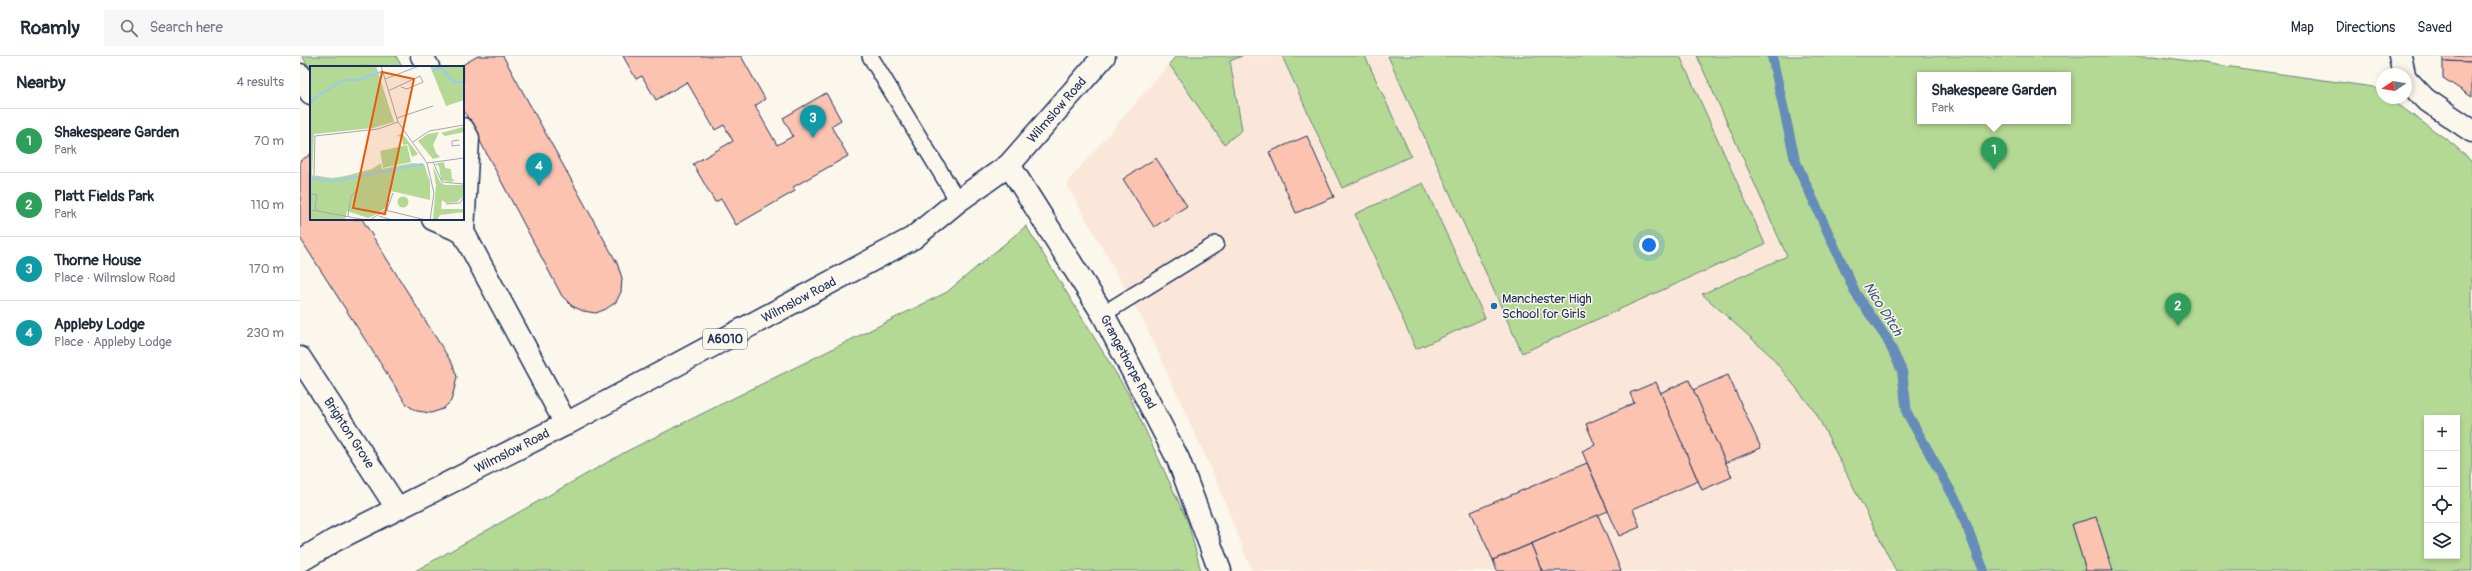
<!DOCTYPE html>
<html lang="en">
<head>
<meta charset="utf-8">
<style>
  body { margin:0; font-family:Pangolin,sans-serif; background:#f6f6f7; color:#1f2937 }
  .controls { position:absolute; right:12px; bottom:12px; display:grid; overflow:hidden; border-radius:0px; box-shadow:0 2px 6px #0003 }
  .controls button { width:36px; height:36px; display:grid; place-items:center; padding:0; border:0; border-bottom:1px solid #e0e1e3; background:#fff; color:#1f2937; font:20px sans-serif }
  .compass { position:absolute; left:2076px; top:12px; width:36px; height:36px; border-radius:50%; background:#fff; box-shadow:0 2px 6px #0003; rotate:258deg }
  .you { position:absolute; left:1349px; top:189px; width:14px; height:14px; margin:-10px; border:3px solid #fff; border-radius:50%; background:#1a73e8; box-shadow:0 0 0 6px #1a73e833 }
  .badge { display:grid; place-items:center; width:26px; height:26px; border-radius:50%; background:#0b8043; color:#fff; font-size:13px; font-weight:700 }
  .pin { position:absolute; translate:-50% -33px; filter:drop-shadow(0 1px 2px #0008) }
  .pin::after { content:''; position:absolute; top:21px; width:14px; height:12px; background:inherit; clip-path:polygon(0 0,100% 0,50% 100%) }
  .popup { position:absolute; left:1617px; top:16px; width:154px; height:52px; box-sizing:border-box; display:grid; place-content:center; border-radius:0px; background:#fff; filter:drop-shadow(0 1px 3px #0005); font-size:13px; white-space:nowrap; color:#747a83 }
  .popup b { font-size:15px; color:#1f2937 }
  .popup::after { content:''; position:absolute; left:50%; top:100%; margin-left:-8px; border:8px solid transparent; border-top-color:#fff }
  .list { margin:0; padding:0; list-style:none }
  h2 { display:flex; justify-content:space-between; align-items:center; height:52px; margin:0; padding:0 16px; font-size:17px }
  h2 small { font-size:13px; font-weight:400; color:#747a83 }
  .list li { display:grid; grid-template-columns:26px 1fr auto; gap:12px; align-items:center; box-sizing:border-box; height:64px; padding:0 16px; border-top:1px solid #e0e1e3 }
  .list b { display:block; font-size:15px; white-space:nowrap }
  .list p { margin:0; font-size:13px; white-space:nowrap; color:#747a83 }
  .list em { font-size:13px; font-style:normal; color:#747a83 }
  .icon { flex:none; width:22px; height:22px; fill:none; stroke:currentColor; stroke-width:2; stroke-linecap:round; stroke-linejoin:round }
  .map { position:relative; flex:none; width:2172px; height:515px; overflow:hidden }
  header { display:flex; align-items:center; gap:24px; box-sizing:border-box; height:56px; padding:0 20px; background:#fff; border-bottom:1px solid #e0e1e3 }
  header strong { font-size:19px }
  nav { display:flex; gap:22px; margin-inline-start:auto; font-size:14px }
  .search { width:280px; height:36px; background:#f6f6f7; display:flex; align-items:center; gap:10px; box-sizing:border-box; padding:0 14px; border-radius:0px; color:#747a83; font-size:15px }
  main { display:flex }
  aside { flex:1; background:#fff }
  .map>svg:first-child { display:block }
  .built { fill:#fbe7da }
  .green { fill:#b4d994; stroke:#688479; fill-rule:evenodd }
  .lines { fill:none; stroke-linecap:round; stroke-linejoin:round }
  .stream { stroke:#668cb9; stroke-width:10 }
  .building { fill:#fbc3b0; stroke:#1b2f5e }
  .lane-casing { stroke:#1b2f5e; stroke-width:18 }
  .street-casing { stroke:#1b2f5e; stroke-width:25 }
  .highway-casing { stroke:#1b2f5e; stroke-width:25 }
  .lane { stroke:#fbf7ec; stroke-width:15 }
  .street { stroke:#fbf7ec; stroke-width:22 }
  .highway { stroke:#fbf7ec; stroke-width:22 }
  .poi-dot { fill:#1f6fb2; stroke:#fbf7ec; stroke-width:1.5 }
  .labels { text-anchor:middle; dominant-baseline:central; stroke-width:3; stroke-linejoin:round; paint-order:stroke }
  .shield { fill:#fbf7ec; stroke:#5e6b89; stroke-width:1 }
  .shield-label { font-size:12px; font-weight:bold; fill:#1b2f5e }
  .street-label { font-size:13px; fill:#1b2f5e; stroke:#fbf7ec }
  .poi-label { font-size:13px; fill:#1b2f5e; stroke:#fbf7ec; text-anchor:start }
  .water-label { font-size:14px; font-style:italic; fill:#3a5684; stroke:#fbf7ec }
  .inset-river { fill:none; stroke:#98caf5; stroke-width:2 }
  .inset-road { fill:none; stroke:#a1a7b3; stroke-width:1 }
  .view { fill:#e8590c; fill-opacity:0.15; stroke:#e8590c; stroke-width:2 }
  .inset-edge { fill:none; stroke:#1b2f5e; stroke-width:2 }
</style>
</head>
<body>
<header>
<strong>Roamly</strong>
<div class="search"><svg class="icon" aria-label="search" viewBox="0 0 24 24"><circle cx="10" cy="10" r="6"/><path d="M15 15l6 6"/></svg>Search here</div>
<nav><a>Map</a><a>Directions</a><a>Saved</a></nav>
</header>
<main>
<aside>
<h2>Nearby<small>4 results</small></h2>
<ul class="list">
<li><span class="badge" style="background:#2e9e5b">1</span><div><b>Shakespeare Garden</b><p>Park</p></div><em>70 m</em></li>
<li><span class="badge" style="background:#2e9e5b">2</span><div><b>Platt Fields Park</b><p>Park</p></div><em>110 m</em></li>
<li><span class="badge" style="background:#0f9aa8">3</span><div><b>Thorne House</b><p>Place · Wilmslow Road</p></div><em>170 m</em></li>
<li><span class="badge" style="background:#0f9aa8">4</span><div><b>Appleby Lodge</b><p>Place · Appleby Lodge</p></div><em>230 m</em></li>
</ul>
</aside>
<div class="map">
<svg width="2172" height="515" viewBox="0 0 2172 515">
  <rect width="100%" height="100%" fill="#fbf7ec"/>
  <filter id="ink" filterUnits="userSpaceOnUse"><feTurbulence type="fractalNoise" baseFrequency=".025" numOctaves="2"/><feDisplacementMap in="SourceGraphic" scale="8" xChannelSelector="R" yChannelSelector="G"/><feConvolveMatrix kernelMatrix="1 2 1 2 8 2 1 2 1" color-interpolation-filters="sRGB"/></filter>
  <g filter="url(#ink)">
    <polygon class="built" points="876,0 1463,0 1681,515 952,515 919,431 846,270 768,131 769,124"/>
    <g class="green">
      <polygon points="2,0 96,0 102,11 11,11 11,14"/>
      <polygon points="876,0 942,0 930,5 942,74 924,88 869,8"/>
      <polygon points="982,0 1065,0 1111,100 1042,132"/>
      <polygon points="1088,0 1380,0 1465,188 1222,297"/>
      <path d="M1397 0H1854L2073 31 2082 37V42H2089L2154 89 2172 106V515H1596L1516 357 1470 299 1402 238 1487 200ZM1620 19H1768V65H1620ZM2127 362H2157V500H2127Z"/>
      <polygon points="1123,127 1185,262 1116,293 1055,158"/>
      <polygon points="726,170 828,337 888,466 901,515 115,515 329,394 647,236"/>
    </g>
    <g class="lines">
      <polyline class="stream" points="1472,0 1495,104 1556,238 1587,283 1602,315 1607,357 1659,450 1684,515"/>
    </g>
    <g class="building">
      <polygon points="178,0 203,0 317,207 322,222 321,236 316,246 306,253 296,257 283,255 272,250 262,240 163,53 163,11 159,11"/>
      <polygon points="323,0 441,0 465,43 455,50 477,89 493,80 483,62 526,37 541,64 531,70 548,100 493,131 495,135 436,169 421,143 415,146 393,108 433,85 424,69 415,74 387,26 356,44 342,20 336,23"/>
      <polygon points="2143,0 2172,0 2172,6 2143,5"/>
      <polygon points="2143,5 2172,6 2172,41 2143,22"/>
      <polygon points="1007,80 1034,141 996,157 969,96"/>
      <polygon points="11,98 11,163 62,163 153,309 157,321 154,334 151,345 143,353 131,357 117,355 107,349 0,182 0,105"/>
      <polygon points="856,102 887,150 854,171 823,123"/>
      <polygon points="1428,319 1461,392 1425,407 1393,334"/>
      <polygon points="1389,324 1432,421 1402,434 1360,337"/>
      <polygon points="1356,326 1398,425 1333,453 1340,471 1319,480 1282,395 1295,389 1286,368 1334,347 1330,337"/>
      <polygon points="1287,407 1308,455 1193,504 1171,456"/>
      <polygon points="1298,459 1321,515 1242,515 1231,488"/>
      <polygon points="1796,461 1813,515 1786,515 1772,468"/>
      <polygon points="1231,488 1242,515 1197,515 1193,504"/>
    </g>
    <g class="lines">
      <defs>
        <g id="lane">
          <polyline points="570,0 658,145"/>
          <polyline points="803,258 916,188"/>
        </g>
        <g id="street">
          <polyline points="122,0 128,11"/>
          <polyline points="2100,0 2104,18"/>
          <polyline points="0,19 11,37"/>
          <polyline points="2106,23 2125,43 2172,75"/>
          <polyline points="709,109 803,258 878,403 920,515"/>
          <polyline points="133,163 163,176 266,368"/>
          <polyline points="163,176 168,82 163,73"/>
          <polyline points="0,302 97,452"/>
        </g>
        <polyline id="highway" points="0,505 35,484 266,368 613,182 658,145 709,109 804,0"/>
      </defs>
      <use href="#lane" class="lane-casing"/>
      <use href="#street" class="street-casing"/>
      <use href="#highway" class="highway-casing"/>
      <use href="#lane" class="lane"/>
      <use href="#street" class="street"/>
      <use href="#highway" class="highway"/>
    </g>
  </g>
  <circle class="poi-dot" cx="1194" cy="250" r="4"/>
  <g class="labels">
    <rect class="shield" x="403" y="273" width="44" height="20" rx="3"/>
    <g class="shield-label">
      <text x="425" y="283">A6010</text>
    </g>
    <g class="street-label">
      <text transform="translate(757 54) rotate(-49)">Wilmslow Road</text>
      <text transform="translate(499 244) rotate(-28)">Wilmslow Road</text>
      <text transform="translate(828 306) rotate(62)">Grangethorpe Road</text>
      <text transform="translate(49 377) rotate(57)">Brighton Grove</text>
      <text transform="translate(212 395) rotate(-27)">Wilmslow Road</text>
    </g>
    <g class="poi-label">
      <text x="1202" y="243">Manchester High<tspan x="1202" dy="15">School for Girls</tspan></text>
    </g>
    <g class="water-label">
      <text transform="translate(1583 253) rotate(58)">Nico Ditch</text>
    </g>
  </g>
  <g transform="translate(10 10)">
    <rect width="154" height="154" fill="#fbf7ec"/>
    <path d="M0 0H66L84 56 63 62 4 68 2 109 22 112 35 110 62 103 71 97 72 103 102 97 114 98 120 116V134L81 125 75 142 65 149 58 152 37 145 35 154H0ZM120 0H154V34L136 40ZM153 61 154 66 135 70 131 67ZM129 66 123 79 126 87 130 91 123 93 108 75 118 68ZM92 67 108 88 102 91 98 78 93 79 92 71 87 70ZM97 79 101 96 73 102 70 85ZM134 96 135 102 141 103 142 113 145 114 141 116 131 114 129 100 124 98ZM123 100 130 116 135 119H154V130L147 136 136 137 132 134 131 143H154V146L130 149 127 154H123L126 119ZM87.5 136a5.5 5.5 0 1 1 11 0a5.5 5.5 0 1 1-11 0Z" fill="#b4d994"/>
    <path class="inset-river" d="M122 5 130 1 144 16H154M0 38 6 31 34 14H49L71 6M0 112 25 115 113 98"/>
    <path class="inset-road" d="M71 0 88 56 117 97 124 127 120 154M75 13 109 0M78 25 110 10 113 16 97 23 91 21M87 52 123 40M149 74 142 75V80L150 79M103 76 119 65 154 59M123 96 132 116 154 118M117 97 154 92M4 109 5 70 68 63 88 56M0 128 7 129 5 141 8 145M136 138 150 137 154 131M2 144 56 154M77 144 83 127M38 150 41 130 47 124M69 150 82 154M60 154 75 144 116 154"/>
    <path class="view" d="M72 6 104 13 75 148 43 142Z"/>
    <rect width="154" height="154" class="inset-edge"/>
  </g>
</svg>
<div class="controls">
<button>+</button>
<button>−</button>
<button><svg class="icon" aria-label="locate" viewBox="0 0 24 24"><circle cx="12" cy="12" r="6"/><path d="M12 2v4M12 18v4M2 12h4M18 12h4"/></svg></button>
<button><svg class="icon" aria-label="layers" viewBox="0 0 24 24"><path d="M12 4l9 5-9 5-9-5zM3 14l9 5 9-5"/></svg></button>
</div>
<svg class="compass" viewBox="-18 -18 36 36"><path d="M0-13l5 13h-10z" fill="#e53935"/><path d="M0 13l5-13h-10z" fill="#747a83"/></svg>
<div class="you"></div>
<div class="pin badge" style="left:1694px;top:114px;background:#2e9e5b">1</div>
<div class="popup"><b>Shakespeare Garden</b>Park</div>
<div class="pin badge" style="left:1878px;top:270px;background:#2e9e5b">2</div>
<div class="pin badge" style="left:513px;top:82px;background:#0f9aa8">3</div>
<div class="pin badge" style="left:239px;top:130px;background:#0f9aa8">4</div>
</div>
</main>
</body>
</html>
